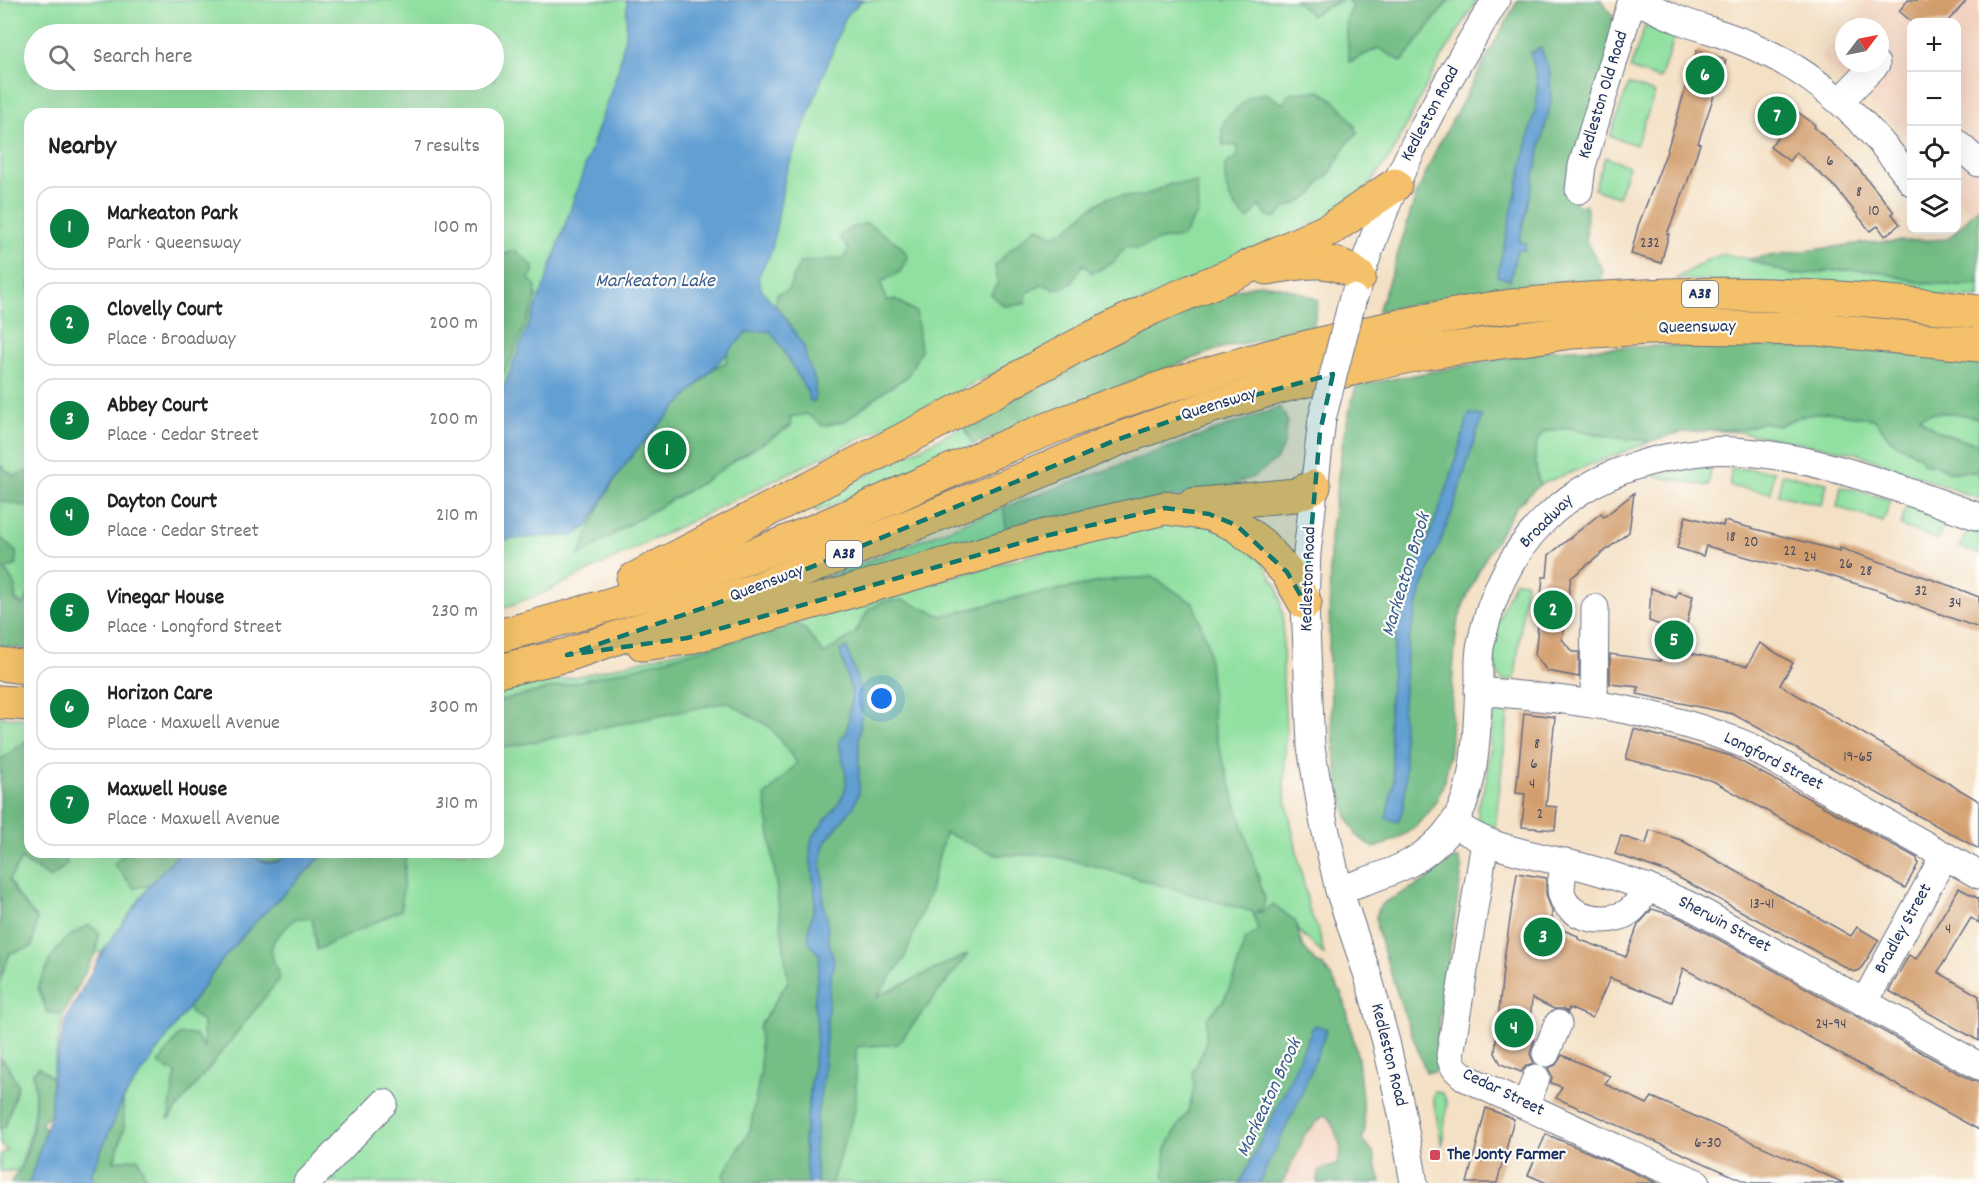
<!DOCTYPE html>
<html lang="en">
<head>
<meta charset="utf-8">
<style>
  body { margin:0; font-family:Dekko,sans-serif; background:#f6f6f6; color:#222 }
  .controls { position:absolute; right:18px; top:18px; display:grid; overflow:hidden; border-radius:12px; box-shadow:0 6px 24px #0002 }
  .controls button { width:54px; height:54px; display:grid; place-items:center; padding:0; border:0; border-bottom:2px solid #e0e0e0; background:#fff; color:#222; font:30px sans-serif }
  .compass { position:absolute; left:1835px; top:18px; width:54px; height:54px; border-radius:50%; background:#fff; box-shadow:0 6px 24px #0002; rotate:58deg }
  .you { position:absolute; left:882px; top:699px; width:21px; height:21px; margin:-15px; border:4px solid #fff; border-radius:50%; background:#1a73e8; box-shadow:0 0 0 9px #1a73e833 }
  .badge { display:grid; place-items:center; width:39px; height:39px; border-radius:50%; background:#0b8043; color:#fff; font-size:20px; font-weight:700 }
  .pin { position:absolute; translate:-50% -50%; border:3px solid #fff; box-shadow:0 2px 6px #0006 }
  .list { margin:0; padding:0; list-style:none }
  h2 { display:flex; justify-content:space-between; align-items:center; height:78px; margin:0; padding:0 24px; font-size:26px }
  h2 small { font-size:20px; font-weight:400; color:#767676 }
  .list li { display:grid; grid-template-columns:39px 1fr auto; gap:18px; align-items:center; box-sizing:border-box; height:84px; margin:0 12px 12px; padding:0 12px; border:2px solid #e0e0e0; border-radius:18px }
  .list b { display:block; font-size:22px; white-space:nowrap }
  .list p { margin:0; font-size:20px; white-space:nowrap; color:#767676 }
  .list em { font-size:20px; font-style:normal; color:#767676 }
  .icon { flex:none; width:33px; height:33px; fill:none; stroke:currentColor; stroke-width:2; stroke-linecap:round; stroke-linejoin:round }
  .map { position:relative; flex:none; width:1979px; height:1183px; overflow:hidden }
  .search { position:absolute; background:#fff; box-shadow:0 6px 24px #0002; left:24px; top:24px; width:480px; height:66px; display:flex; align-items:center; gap:15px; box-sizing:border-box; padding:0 21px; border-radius:33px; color:#767676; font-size:22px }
  .panel { position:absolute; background:#fff; box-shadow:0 6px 24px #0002; left:24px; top:108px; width:480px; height:750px; border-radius:18px }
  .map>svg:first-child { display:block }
  .built { fill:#f4d3c0 }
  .green { fill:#90e0a0; stroke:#56887f; stroke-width:1.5; fill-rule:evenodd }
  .forest { fill:#74be86; stroke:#487672; stroke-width:1.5 }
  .water { fill:#629fd3; stroke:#3e6798; stroke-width:1.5 }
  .building { fill:#d39e6d }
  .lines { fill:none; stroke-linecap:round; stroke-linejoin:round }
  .minor-casing { stroke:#676d82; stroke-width:29 }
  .highway-casing { stroke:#676d82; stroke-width:35 }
  .minor { stroke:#fff; stroke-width:27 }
  .highway { stroke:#f4c16a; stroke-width:33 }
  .minor-bridge-casing { stroke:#676d82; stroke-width:29; stroke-linecap:butt }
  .minor-bridge { stroke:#fff; stroke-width:27 }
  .marked { fill:#0f766e; fill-opacity:0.2; stroke:#0f766e; stroke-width:4.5; stroke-dasharray:12 8; stroke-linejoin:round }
  .poi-dot { fill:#d1495b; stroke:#fdfcf7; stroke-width:2 }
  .labels { text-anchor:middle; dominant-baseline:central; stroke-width:4.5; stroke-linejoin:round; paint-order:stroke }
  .number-label { font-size:15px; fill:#494b62 }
  .shield { fill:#fdfcf7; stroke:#5f6c8c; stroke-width:1.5 }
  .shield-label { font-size:16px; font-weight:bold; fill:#1b2f5e }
  .street-label { font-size:18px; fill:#1b2f5e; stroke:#fdfcf7 }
  .poi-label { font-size:18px; font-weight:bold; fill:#1b2f5e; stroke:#fdfcf7; text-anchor:start }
  .water-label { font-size:20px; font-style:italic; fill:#375c8d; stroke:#fdfcf7 }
</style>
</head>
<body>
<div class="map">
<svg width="1979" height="1183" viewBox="0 0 1979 1183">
  <rect width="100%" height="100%" fill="#fdfcf7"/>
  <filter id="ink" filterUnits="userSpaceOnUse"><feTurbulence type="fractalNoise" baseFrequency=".0167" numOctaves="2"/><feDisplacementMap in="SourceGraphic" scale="12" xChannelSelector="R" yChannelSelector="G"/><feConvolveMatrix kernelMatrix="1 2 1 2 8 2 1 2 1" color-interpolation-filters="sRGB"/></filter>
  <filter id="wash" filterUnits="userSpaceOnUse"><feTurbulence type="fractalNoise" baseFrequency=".008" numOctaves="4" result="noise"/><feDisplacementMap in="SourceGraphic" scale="24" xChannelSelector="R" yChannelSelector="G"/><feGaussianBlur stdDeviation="1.35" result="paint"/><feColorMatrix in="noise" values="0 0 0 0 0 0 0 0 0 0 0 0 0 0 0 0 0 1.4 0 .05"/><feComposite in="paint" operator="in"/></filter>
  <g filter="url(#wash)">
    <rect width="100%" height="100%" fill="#f4e0c4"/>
    <g class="built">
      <polygon points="1869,0 1979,0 1979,209 1974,218 1957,197 1956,22 1912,22 1911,143 1901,131 1820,57 1844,29 1844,63 1880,63 1880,27 1846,27"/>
      <polygon points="1349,1043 1374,1183 1274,1183"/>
    </g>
    <g class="green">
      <path d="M0 0H1477L1437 65 1391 155 1353 206 1130 307 543 593 498 610V114H30V649L0 646ZM34 34H494V80H34Z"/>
      <polygon points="1645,26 1675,36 1660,79 1630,69"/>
      <polygon points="1629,84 1655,93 1636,145 1610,136"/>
      <polygon points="1605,157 1629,166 1618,197 1594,189"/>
      <polygon points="1724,254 1747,259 1793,275 1842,270 1877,271 1917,282 1957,286 1979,284 1979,298 1676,279 1709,259"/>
      <polygon points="1828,412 1874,419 1891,440 1919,456 1925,464 1936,464 1950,472 1979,472 1979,499 1856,453 1740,432 1708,430 1743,429 1764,422 1778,426 1801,416"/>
      <path d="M1930 413H1958L1979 419V444C1955 438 1936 435 1918 417Z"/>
      <polygon points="964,426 973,445 816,512 812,503"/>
      <path d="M1569 428 1617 438 1651 441 1539 485C1536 464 1529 447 1545 431Z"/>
      <polygon points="1711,466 1709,486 1653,476"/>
      <polygon points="1731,468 1774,471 1771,493 1730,486"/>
      <polygon points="1782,474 1827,483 1822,505 1778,495"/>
      <polygon points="1841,486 1891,500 1883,522 1837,507"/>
      <polygon points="1906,506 1946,520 1938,540 1901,526"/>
      <polygon points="1004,507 1006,532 829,584 826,578"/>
      <polygon points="1157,521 1216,524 1262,561 1278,588 1283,616 1283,681 1286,731 1284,790 1309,909 1320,935 1324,955 1297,929 1295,921 1273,904 1216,1183 119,1183 128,1160 114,1161 124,1129 123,1099 189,1006 191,1013 203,1022 203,1027 338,852 498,852 498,692 584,675 696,647"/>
      <polygon points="1969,528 1979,532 1979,554 1960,547"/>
      <path d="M1515 581 1526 582 1515 679 1503 681C1480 656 1502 607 1515 581Z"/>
      <polygon points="1509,707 1495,827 1492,831 1483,827 1479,818 1477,809 1487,778 1493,715 1501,708"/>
      <polygon points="0,717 30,719 30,744 25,742 0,760"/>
      <path d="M63 852H125L115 864 134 888 150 885 102 953 96 952 98 932 47 1012 63 1014 52 1078 39 1067 33 1073C39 1107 30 1139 19 1171H0V1155L7 1150 0 1144V1128L5 1127 18 1085 6 1063 0 1058V980L10 953 37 919 17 895 9 880 22 858 67 864Z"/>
      <polygon points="1435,1092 1443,1093 1447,1104 1442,1146 1433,1098"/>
    </g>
    <g class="forest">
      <polygon points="1295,0 1342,0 1311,15"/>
      <polygon points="1347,0 1449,0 1402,62 1379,48 1349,62 1346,20 1353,6"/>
      <polygon points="1518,0 1602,0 1612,15 1616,34 1568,196 1579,206 1587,204 1586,241 1603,271 1601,281 1483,292 1378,311 1395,263 1415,198 1436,150"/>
      <path d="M1319 91C1337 99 1349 115 1358 133L1349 141 1328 176 1320 182 1314 193 1298 203 1287 207 1275 218 1267 215 1259 206 1248 220C1229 203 1224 190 1225 165L1237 156 1238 146 1223 145 1222 130 1225 120 1250 97 1266 93 1283 104 1289 93Z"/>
      <polygon points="1197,183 1198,213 1182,237 1160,240 1138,249 1126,246 1113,263 1092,273 1083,264 1071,284 1055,290 1044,284 1027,293 1025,304 1004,306 991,294 998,282 995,266 1011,249 1037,227 1054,236 1069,228 1089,209 1109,197 1144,196 1170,184"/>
      <polygon points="1979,207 1979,284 1957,286 1917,282 1877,271 1842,270 1793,275 1747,259 1863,243 1948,239"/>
      <path d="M867 223 900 245 908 256 900 272 881 282 886 301 895 299 916 312 921 350 907 377 884 391 845 421 823 426 807 414 790 417 791 426 735 460 703 482 626 526 579 556C589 531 598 507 612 484 638 441 679 406 713 369L726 362 730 341 773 318 777 294 788 290 800 262 843 258 849 250 839 236 851 228Z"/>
      <polygon points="515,250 533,266 533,272 529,279 536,286 536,299 513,355 498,384 498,257"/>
      <path d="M1259 284C1280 285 1298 291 1318 300L1313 329 1221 348 1131 382 973 445 964 426 1142 329 1226 293Z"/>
      <path d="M1718 344 1855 349 1979 361V419C1959 413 1939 409 1919 417 1935 434 1956 438 1979 444V472H1950L1936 464H1925L1919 456 1891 440 1874 419 1828 412 1801 416 1778 426 1764 422 1743 429 1682 432 1651 441 1617 438 1569 428 1545 431C1529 447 1536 464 1539 485L1516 507 1483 562 1464 603 1457 625C1455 646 1453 668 1452 689 1451 760 1454 823 1374 848L1357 836 1347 817 1339 787 1332 724 1329 661 1330 538 1344 433 1356 386 1547 350Z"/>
      <polygon points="1280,407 1287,420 1284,445 1276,460 1255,476 1233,485 1006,532 1004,507"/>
      <polygon points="0,464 7,472 16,476 24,472 30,472 30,507 0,501"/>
      <polygon points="0,537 16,552 17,565 5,569 16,588 15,600 23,605 30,593 30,649 0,646"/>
      <path d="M1153 577 1193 603 1208 644 1214 731 1265 899 1263 909 1256 912H1264L1273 904 1295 921 1302 945 1316 963 1324 966 1339 989 1345 1003 1358 1059 1365 1129 1362 1140 1373 1153 1381 1183H1317C1318 1166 1323 1170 1336 1165 1347 1146 1336 1139 1331 1120L1324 1115 1304 1135 1300 1147 1282 1183H1167L1164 1175 1166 1149 1178 1126 1188 1112 1194 1088 1193 1072 1205 1047 1207 1018 1223 1001 1233 981 1245 940 1258 931 1253 912 1091 865 1049 855H997L945 833 929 894 904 959 877 996 968 954 898 1044 856 1047V1107L831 1183H726L723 1175 750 1130 761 1069 759 1027 788 981 765 796 797 763 770 727 727 702 498 749V701L638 667 796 623 805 629 824 654 855 633 869 609 884 601 903 600 942 616 1019 597 1116 579Z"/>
      <polygon points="25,742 30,744 30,852 63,852 67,864 51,878 21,859 9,880 17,895 37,919 32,947 10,953 0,980 0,760"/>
      <polygon points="125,852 180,852 150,885 134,888 114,864"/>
      <path d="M253 852H294C280 861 271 866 256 858Z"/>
      <path d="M326 852H406L401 910 317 950 312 918H296C269 945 265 942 280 978L168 1120 176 1073 158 1064 179 1035 195 1034 204 1048 203 1022 191 1013 189 1006 222 960 254 923Z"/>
      <polygon points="1452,859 1459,859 1462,869 1438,1029 1439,1061 1435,1072 1426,1072 1401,1005 1377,930 1376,917 1379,908 1385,902 1425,881"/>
      <polygon points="89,925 99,932 96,952 63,1014 47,1012 38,987 51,958 66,938"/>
      <polygon points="0,1058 6,1063 18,1085 5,1127 0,1128"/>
      <path d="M39 1067 52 1078 51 1114 41 1122 46 1131 29 1183H10C33 1155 39 1108 33 1073Z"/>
      <polygon points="123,1099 124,1129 114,1161 138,1158 148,1183 90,1183 93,1176 91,1174"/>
    </g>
    <g class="water">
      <polygon points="627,0 862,0 847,15 843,23 785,176 772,250 758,277 761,289 787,320 804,347 806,358 815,381 815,401 810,401 807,391 779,343 770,331 747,332 636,450 612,483 587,527 573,536 535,537 505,540 498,548 498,401 545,284 619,67 626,31"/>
      <path d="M1541 48 1550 73 1551 101 1519 242 1526 243 1525 250H1517L1510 280 1497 276 1536 106C1539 86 1537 72 1530 53Z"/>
      <polygon points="1469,414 1482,416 1452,512 1422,588 1408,643 1402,713 1406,783 1403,808 1398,822 1386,818 1394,781 1389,724 1390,697 1393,656 1398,623 1417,567 1448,486"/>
      <path d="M847 648 857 679 862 705 859 740V792L854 806 828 838 824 845 821 865 823 876V904L827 917 828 939 834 961 830 980 823 1078 817 1116 815 1152 817 1183H807L804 1141 816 1041 817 1023 814 1005 820 955C816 950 810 947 809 941 806 925 816 911 815 896 815 880 806 850 813 837 823 821 841 806 846 787 849 773 837 748 840 738L845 735 847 731 852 694 840 650Z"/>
      <path d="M180 852H253L256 858C281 871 279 855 296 852 305 851 316 852 326 852L254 923 222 960 123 1099 91 1174 93 1176 90 1183H29L51 1114 52 1078 66 1019 102 953 150 885Z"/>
      <polygon points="1314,1025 1327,1029 1300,1098 1259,1183 1240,1183 1285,1091"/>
    </g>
    <g id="blocks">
      <g class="building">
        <polygon points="1908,0 1967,0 1947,22 1912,22 1899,11"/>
        <polygon points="1697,50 1726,60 1698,143 1700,144 1687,183 1667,234 1669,234 1661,263 1631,254 1638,226 1666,154"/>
        <polygon points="1777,96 1815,125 1814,127 1853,162 1894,212 1892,214 1900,224 1885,236 1878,226 1870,231 1836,188 1796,152 1789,161 1770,147 1778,136 1758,121"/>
        <polygon points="1634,493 1629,532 1571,578 1562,639 1572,652 1579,652 1579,677 1547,671 1535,655 1543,577 1547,577 1549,555 1601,513 1604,517"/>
        <polygon points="1686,516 1723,526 1724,521 1840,551 1840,548 1951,586 1979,597 1979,628 1887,595 1887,593 1817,572 1809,572 1777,564 1776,565 1706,546 1703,556 1677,548"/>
        <polygon points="1651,588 1676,598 1678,592 1693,596 1681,651 1747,666 1760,643 1793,663 1780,685 1979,801 1979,849 1733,714 1637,694 1639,687 1610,684 1610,654 1660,661 1668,628 1649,621"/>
        <polygon points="1524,713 1555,717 1546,806 1557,807 1555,830 1522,827 1525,794 1516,793"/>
        <polygon points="1634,729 1731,756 1917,858 1918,864 1905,888 1713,781 1626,759"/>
        <polygon points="1650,830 1681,840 1851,936 1857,927 1879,940 1860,970 1854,972 1670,873 1615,854 1621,836 1646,844"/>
        <polygon points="1517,873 1546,878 1546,894 1552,911 1552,918 1563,930 1578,936 1578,939 1626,957 1638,925 1652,909 1678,917 1971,1080 1979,1082 1979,1130 1683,968 1672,1002 1610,978 1592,1018 1569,1008 1568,1012 1563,1009 1554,1009 1532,998 1529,1038 1534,1040 1530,1054 1534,1063 1526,1066 1521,1072 1501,1064 1495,1053 1504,959"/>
        <polygon points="1959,888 1979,899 1979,923 1971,918 1938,972 1979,996 1979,1041 1889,991 1909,955 1916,959"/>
        <polygon points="1562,1055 1610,1076 1605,1084 1647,1104 1652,1097 1844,1183 1749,1183 1556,1098 1562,1087 1551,1083 1552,1076 1548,1068 1556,1065"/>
        <polygon points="1486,1108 1514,1119 1497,1183 1467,1183"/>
        <polygon points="1546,1134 1608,1161 1657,1183 1547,1183 1528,1175"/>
      </g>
    </g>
  </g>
  <g filter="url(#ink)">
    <use href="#blocks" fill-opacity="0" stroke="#676d82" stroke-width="1.5"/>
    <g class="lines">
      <defs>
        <g id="minor">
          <path d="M1636 0C1651 7 1666 15 1682 21 1707 30 1735 37 1759 49 1821 77 1873 127 1912 182"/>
          <polyline points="1840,101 1876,64"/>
          <polyline points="1956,143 1979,163"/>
          <polyline points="1579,190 1582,166 1632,0"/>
          <path d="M1354 297C1385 190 1438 94 1496 0"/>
          <polyline points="1322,419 1307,553 1305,603 1311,747 1323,819 1339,890 1368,976 1386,1042 1402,1114 1414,1183"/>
          <path d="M1478 691C1572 699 1663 710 1751 747L1979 875"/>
          <polyline points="1594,703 1595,608"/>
          <path d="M1454 823C1489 850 1537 855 1579 866 1618 876 1655 890 1691 906L1979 1066"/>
          <path d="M1485 842 1450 1055C1452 1067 1457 1071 1466 1078L1614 1147 1697 1183"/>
          <path d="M1565 862C1564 872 1559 885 1562 895 1568 919 1608 925 1627 913 1637 907 1641 897 1646 887"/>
          <path d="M1339 890C1385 874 1424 866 1453 824 1478 787 1477 723 1479 680 1479 668 1478 655 1481 643 1502 543 1565 479 1665 458 1687 454 1710 449 1734 451 1818 456 1900 489 1979 517"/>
          <polyline points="1864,1003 1944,856"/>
          <polyline points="1546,1053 1558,1024"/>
          <polyline points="1526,1105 1536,1078"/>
          <polyline points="307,1183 384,1103"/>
        </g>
        <g id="highway">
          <path d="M1267 268C1298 263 1334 254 1359 277"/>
          <polyline points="1192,505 1295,495 1314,487"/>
          <polyline points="633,580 945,418 1084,342 1152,308 1235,273 1332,228 1395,185"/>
          <path d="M498 636C600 610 701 577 799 537 887 502 972 458 1061 424 1162 384 1266 355 1372 332 1427 320 1483 308 1540 303 1686 289 1834 292 1979 312"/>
          <polyline points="643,644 687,638 1045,536 1165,508 1209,514 1236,525 1261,544 1287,572 1305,603"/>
          <polyline points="0,664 30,668"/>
          <polyline points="498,671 567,655 761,588 1116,440 1207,408 1283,386 1368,365 1424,353 1572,332 1670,327 1817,329 1979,345"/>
          <polyline points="0,702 30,704"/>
        </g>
      </defs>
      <use href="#minor" class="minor-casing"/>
      <use href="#highway" class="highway-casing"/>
      <use href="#minor" class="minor"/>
      <use href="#highway" class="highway"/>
      <defs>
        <polyline id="minor-bridge" points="1322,419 1353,298"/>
      </defs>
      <use href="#minor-bridge" class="minor-bridge-casing"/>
      <use href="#minor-bridge" class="minor-bridge"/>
    </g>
  </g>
  <path class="marked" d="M1333 374 1320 432 1305 603 1287 572 1236 525 1209 514 1165 508 1045 536 687 638 567 655 761 588 1116 440 1207 408Z"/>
  <rect class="poi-dot" x="1429" y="1149" width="12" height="12" rx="3"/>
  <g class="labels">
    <g class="number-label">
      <text x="1830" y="162">6</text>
      <text x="1859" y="193">8</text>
      <text x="1874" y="212">10</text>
      <text x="1650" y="244">232</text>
      <text x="1731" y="538">18</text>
      <text x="1751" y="543">20</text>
      <text x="1790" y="552">22</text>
      <text x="1810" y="558">24</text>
      <text x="1846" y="565">26</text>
      <text x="1866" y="572">28</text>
      <text x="1921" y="592">32</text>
      <text x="1955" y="604">34</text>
      <text x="1537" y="745">8</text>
      <text x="1858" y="758">19-65</text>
      <text x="1534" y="765">6</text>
      <text x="1532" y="785">4</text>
      <text x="1540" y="815">2</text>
      <text x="1762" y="905">13-41</text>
      <text x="1948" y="930">4</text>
      <text x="1831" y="1025">24-94</text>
      <text x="1708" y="1144">6-30</text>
    </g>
    <g class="shield">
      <rect x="1682" y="281" width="36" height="26" rx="4.5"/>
      <rect x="826" y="541" width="36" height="26" rx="4.5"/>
    </g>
    <g class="shield-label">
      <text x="1700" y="294">A38</text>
      <text x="844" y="554">A38</text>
    </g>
    <g class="street-label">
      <text transform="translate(1604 95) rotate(-73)">Kedleston Old Road</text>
      <text transform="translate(1431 114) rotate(-62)">Kedleston Road</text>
      <text transform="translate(1697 328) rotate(-1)">Queensway</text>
      <text transform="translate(1219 405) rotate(-17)">Queensway</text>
      <text transform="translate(1547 522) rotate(-45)">Broadway</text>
      <text transform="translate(1309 579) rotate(-88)">Kedleston Road</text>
      <text transform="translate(767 584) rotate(-21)">Queensway</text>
      <text transform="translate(1773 762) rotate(27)">Longford Street</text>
      <text transform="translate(1724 925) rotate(28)">Sherwin Street</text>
      <text transform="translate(1904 929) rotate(-61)">Bradley Street</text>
      <text transform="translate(1388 1055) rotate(76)">Kedleston Road</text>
      <text transform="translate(1503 1093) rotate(26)">Cedar Street</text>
    </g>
    <g class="poi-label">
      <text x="1447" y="1155">The Jonty Farmer</text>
    </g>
    <g class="water-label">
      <text x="655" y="282">Markeaton Lake</text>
      <text transform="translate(1407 575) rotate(-73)">Markeaton Brook</text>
      <text transform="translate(1270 1098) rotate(-65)">Markeaton Brook</text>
    </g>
  </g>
</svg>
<div class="controls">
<button>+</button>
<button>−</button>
<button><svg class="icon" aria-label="locate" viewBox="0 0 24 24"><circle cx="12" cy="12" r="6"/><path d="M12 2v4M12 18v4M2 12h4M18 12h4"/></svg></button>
<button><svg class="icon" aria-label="layers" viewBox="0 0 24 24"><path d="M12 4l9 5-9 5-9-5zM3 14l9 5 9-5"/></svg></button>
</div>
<svg class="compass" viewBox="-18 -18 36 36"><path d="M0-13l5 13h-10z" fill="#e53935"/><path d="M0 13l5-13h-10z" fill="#767676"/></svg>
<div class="you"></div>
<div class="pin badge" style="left:667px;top:450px">1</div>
<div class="pin badge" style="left:1553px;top:610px">2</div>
<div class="pin badge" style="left:1543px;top:937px">3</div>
<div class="pin badge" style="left:1514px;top:1028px">4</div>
<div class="pin badge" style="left:1674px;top:640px">5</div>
<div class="pin badge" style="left:1705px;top:75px">6</div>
<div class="pin badge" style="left:1777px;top:116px">7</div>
<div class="search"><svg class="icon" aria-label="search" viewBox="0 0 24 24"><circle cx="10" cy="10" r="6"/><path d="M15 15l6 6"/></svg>Search here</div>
<section class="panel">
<h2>Nearby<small>7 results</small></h2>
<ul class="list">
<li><span class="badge">1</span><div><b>Markeaton Park</b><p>Park · Queensway</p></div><em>100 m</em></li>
<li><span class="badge">2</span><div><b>Clovelly Court</b><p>Place · Broadway</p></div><em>200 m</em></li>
<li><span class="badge">3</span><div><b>Abbey Court</b><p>Place · Cedar Street</p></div><em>200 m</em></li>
<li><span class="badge">4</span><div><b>Dayton Court</b><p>Place · Cedar Street</p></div><em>210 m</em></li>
<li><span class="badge">5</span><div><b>Vinegar House</b><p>Place · Longford Street</p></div><em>230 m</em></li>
<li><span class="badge">6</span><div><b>Horizon Care</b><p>Place · Maxwell Avenue</p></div><em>300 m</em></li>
<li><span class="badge">7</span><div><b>Maxwell House</b><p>Place · Maxwell Avenue</p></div><em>310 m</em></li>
</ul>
</section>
</div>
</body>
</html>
